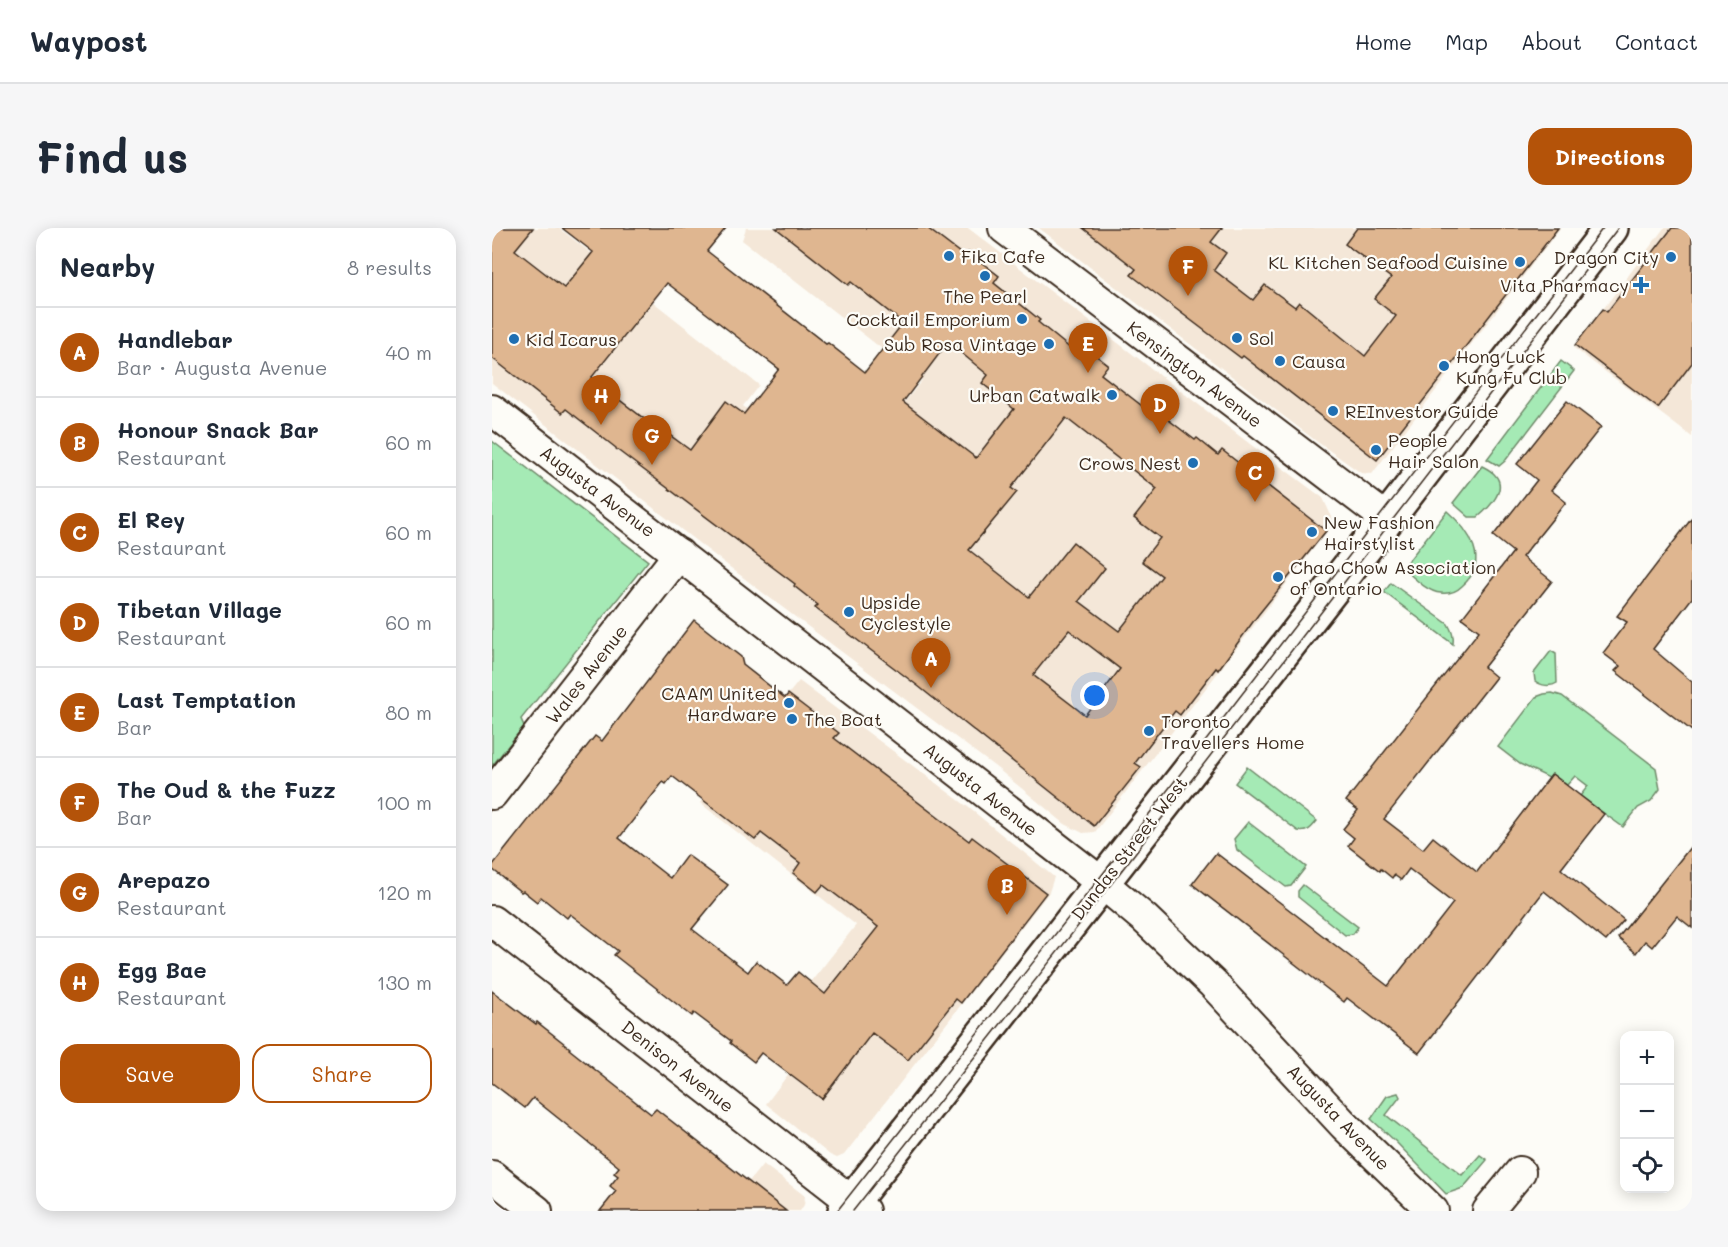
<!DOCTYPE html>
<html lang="en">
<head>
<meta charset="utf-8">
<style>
  body { margin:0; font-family:Mali,sans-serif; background:#f6f6f7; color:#1f2937 }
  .controls { position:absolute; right:18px; bottom:18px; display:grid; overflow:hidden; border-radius:12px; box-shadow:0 3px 15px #0003 }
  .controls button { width:54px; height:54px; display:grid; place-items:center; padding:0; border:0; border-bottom:2px solid #e0e1e3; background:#fff; color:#1f2937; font:30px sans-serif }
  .you { position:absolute; left:603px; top:468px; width:21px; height:21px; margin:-15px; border:4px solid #fff; border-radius:50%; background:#1a73e8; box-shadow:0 0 0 9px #1a73e833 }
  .badge { display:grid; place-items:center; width:39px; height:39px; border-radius:50%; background:#b45309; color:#fff; font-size:20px; font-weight:700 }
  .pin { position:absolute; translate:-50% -50px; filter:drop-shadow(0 2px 3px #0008) }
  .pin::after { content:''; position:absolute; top:32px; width:21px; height:18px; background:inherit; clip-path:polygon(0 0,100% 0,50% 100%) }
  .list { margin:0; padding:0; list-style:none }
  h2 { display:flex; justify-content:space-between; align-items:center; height:78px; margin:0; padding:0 24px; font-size:26px }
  h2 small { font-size:20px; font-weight:400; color:#747a83 }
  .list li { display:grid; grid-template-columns:39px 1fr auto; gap:18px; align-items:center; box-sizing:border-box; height:90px; padding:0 24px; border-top:2px solid #e0e1e3 }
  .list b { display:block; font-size:22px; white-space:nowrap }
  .list p { margin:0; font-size:20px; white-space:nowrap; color:#747a83 }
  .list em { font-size:20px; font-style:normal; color:#747a83 }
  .actions { display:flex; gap:12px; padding:18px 24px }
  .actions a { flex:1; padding:14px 0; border:2px solid #b45309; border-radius:18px; text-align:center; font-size:21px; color:#b45309 }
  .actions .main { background:#b45309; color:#fff }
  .icon { flex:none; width:33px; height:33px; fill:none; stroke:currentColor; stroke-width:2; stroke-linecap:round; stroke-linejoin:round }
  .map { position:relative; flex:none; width:1200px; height:983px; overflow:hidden; border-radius:18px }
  header { display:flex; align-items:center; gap:36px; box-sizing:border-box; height:84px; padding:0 30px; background:#fff; border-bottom:2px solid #e0e1e3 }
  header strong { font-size:28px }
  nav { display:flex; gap:33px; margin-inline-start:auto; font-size:21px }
  .intro { display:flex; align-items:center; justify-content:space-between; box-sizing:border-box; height:144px; padding:0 36px }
  h1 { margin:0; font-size:42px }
  .button { padding:15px 27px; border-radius:18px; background:#b45309; color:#fff; font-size:21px; font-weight:700 }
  main { display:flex; gap:36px; padding:0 36px }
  aside { flex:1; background:#fff; border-radius:18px; box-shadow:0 3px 15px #0003 }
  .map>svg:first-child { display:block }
  .built { fill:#f4e7d8 }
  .green { fill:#a5eab5; stroke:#708a6a; stroke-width:1.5 }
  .building { fill:#dfb690; stroke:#3b2a1e; stroke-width:1.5; fill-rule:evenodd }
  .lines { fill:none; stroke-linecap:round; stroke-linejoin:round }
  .street-casing { stroke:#3b2a1e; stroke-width:34 }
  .secondary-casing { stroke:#3b2a1e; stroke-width:38 }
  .street { stroke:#fdfcf7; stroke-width:30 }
  .secondary { stroke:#fdfcf7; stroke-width:33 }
  .tram { stroke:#3b2a1e; stroke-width:1.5 }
  .poi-dot { fill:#1f6fb2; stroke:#fdfcf7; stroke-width:2 }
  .labels { text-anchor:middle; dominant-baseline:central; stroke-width:4.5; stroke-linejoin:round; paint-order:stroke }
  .poi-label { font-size:18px; fill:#3b2a1e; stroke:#fdfcf7; text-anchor:start }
  .street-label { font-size:18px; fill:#3b2a1e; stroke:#fdfcf7 }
</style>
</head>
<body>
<header>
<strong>Waypost</strong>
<nav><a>Home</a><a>Map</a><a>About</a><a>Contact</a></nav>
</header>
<div class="intro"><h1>Find us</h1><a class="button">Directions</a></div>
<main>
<aside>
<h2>Nearby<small>8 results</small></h2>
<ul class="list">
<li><span class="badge">A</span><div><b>Handlebar</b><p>Bar · Augusta Avenue</p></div><em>40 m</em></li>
<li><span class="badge">B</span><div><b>Honour Snack Bar</b><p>Restaurant</p></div><em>60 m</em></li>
<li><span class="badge">C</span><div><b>El Rey</b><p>Restaurant</p></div><em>60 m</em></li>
<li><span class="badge">D</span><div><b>Tibetan Village</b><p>Restaurant</p></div><em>60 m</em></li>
<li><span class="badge">E</span><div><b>Last Temptation</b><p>Bar</p></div><em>80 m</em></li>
<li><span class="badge">F</span><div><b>The Oud &amp; the Fuzz</b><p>Bar</p></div><em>100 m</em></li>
<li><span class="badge">G</span><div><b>Arepazo</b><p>Restaurant</p></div><em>120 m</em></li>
<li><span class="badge">H</span><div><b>Egg Bae</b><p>Restaurant</p></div><em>130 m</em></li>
</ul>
<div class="actions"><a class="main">Save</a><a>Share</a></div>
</aside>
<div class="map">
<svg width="1200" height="983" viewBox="0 0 1200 983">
  <rect width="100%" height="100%" fill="#fdfcf7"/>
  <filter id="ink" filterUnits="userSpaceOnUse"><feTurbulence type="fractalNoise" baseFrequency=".0167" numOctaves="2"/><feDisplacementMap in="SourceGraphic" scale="12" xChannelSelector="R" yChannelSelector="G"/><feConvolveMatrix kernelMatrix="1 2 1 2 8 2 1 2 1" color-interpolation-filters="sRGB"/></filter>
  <g filter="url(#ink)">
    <g class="built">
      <polygon points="0,0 67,0 267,157 251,178 351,254 430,152 250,12 254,0 476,0 758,216 831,270 842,294 603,604 591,605 573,596 506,541 270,364 0,155"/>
      <polygon points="547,0 1068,0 880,246 869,245 824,213"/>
      <polygon points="1172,0 1200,0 1200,209 1082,120"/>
      <polygon points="307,453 476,579 562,649 557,664 352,927 345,930 338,927 274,876 344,782 315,759 364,697 208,575"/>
      <polygon points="271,936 313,968 312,977 308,983 233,983"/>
    </g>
    <g class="green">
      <polygon points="1069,133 1082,143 1013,233 1007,238 995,231"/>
      <polygon points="0,213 156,333 29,491 32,498 0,538"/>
      <path d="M990 238C994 240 1000 243 1003 247 1016 261 997 280 986 289H977L961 275Z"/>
      <path d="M955 283C977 302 999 333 970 358 965 363 957 366 949 365 935 364 921 349 911 340Z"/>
      <path d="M899 355 956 396C960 403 962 408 961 416L892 364Z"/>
      <path d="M1059 423 1064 426 1065 455C1059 459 1049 458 1043 453L1042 445Z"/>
      <polygon points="1060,465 1070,468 1164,540 1168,561 1159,573 1146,580 1131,599 1088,568 1096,558 1083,548 1075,557 1061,547 1057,550 1028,536 1006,519 1044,469 1052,466"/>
      <path d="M755 539 825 593C819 600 816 605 806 603L743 555Z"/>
      <polygon points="756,594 814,639 799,658 794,659 745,622 742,611"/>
      <polygon points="811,657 866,699 861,706 853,707 806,669 806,663"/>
      <polygon points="906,865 908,869 894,887 970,947 988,927 995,932 971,960 954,966 904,914 879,891 895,868"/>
    </g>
    <g class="building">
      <path d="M0 0H41L23 22 72 60 101 24 70 0H234L215 23 334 116 336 115 373 144 411 95 359 54 356 57 284 0H435L472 28 476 24 507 48 502 55 548 92 546 94 590 130 597 122 616 137 609 146 658 184 661 180 703 212 705 210 726 227 730 222 834 303 766 387 726 442 724 440 688 487 683 483 643 535 649 539 602 598 426 458 323 380 326 377 302 358 303 356 124 221V220L74 181 70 185 0 130ZM175 55 287 141 252 186 234 173 198 222 168 200 167 202 99 150ZM456 114 496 147 490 155 522 181 484 230 411 174ZM574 190 665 261 642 290 668 310 650 333 670 348 627 403 587 373 613 340 581 314 537 369 477 322 525 264 519 260ZM577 402 628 441 593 487 541 447Z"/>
      <polygon points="591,0 730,0 719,14 734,25 722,42 761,72 773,57 803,79 807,74 873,128 904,88 882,71 899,50 853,16 865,0 1066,0 885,232 751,128 749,130 639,47 644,41"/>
      <polygon points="1180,0 1200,0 1200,135 1166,180 1083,117 1111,81 1115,84"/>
      <polygon points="1075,173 1109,199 1059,262 1074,274 1030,329 1060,353 992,439 1004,449 892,591 931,621 941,609 985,644 1060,546 1112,586 1069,641 1132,692 1114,713 1052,663 927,825 855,770 852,774 700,656 724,625 896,758 929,716 961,675 917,641 909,652 902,647 900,650 889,641 888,643 856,618 862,610 851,601 866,582 854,573 987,403 970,390 1021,324 1001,308 1045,252 1025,236"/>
      <polygon points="1200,290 1200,370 1161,421 1200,454 1200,503 1123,443 1128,438 1111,425 1135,394 1125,388"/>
      <path d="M202 392 249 429 251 437 293 470 296 466 347 505 342 510 477 613 480 609 554 665 469 775 464 771 416 832 380 805 330 871 269 825 262 834 238 815 239 813 202 785 200 788 122 727 126 723 78 686 75 690 49 669 45 674 31 663 29 664 0 641V638L103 508 110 513ZM180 548 263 612 269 605 308 635 301 645 325 664 331 657 386 699 333 766 306 744 295 757 264 733 256 744 200 701 236 657 195 627 178 650 127 610 171 554 174 556Z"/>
      <polygon points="1200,617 1200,700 1185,688 1160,719 1153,713 1144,725 1126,710"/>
      <polygon points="0,763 44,796 45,794 78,820 77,821 159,886 164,881 294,983 108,983 124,963 118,958 126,948 122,945 127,939 41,870 33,880 0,855"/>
    </g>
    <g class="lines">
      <defs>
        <g id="street">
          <polyline points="512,0 895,291"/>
          <polyline points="0,182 610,655 653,691 721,756 852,897 941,983"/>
          <polyline points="0,566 187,326"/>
          <polyline points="0,693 372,983"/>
          <polyline points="0,948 45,983"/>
          <polyline points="996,983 1028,944"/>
        </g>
        <polyline id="secondary" points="353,983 895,291 1119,0"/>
      </defs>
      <use href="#street" class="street-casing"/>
      <use href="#secondary" class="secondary-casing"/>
      <use href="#street" class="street"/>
      <use href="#secondary" class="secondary"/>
      <g class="tram">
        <polyline points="345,983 606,652 1111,0"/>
        <polyline points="361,983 616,660 1126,0"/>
      </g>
    </g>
  </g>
  <g class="poi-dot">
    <circle cx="457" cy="28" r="6"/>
    <circle cx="1179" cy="29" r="6"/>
    <circle cx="1028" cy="34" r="6"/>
    <circle cx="493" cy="48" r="6"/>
    <path d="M1146 48h6v6h6v6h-6v6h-6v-6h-6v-6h6z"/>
    <circle cx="530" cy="91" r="6"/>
    <circle cx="745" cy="110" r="6"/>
    <circle cx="22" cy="111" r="6"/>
    <circle cx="557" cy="116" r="6"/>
    <circle cx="788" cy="133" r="6"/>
    <circle cx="952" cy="138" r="6"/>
    <circle cx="620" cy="167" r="6"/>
    <circle cx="841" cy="183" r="6"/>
    <circle cx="884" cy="222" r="6"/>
    <circle cx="701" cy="235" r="6"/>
    <circle cx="820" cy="304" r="6"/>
    <circle cx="786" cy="349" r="6"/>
    <circle cx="357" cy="384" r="6"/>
    <circle cx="297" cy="475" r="6"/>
    <circle cx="300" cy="491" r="6"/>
    <circle cx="657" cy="503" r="6"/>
  </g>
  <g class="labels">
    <g class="poi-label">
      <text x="469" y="28">Fika Cafe</text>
      <text x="1167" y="29" text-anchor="end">Dragon City</text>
      <text x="1016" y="34" text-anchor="end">KL Kitchen Seafood Cuisine</text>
      <text x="1137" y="57" text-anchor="end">Vita Pharmacy</text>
      <text x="493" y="68" text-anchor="middle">The Pearl</text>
      <text x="518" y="91" text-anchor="end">Cocktail Emporium</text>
      <text x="757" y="110">Sol</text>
      <text x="34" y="111">Kid Icarus</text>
      <text x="545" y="116" text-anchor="end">Sub Rosa Vintage</text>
      <text x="964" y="128">Hong Luck<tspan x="964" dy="21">Kung Fu Club</tspan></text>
      <text x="800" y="133">Causa</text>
      <text x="608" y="167" text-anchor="end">Urban Catwalk</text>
      <text x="853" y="183">REInvestor Guide</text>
      <text x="896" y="212">People<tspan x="896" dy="21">Hair Salon</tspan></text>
      <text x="689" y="235" text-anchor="end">Crows Nest</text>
      <text x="832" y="294">New Fashion<tspan x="832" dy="21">Hairstylist</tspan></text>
      <text x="798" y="339">Chao Chow Association<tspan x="798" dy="21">of Ontario</tspan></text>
      <text x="369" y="374">Upside<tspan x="369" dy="21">Cyclestyle</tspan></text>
      <text x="285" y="465" text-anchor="end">CAAM United<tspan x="285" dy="21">Hardware</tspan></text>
      <text x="312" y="491">The Boat</text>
      <text x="669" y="493">Toronto<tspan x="669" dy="21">Travellers Home</tspan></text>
    </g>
    <g class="street-label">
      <text transform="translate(703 146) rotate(37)">Kensington Avenue</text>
      <text transform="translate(106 263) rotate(37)">Augusta Avenue</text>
      <text transform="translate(94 446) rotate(-52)">Wales Avenue</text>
      <text transform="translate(489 561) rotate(38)">Augusta Avenue</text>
      <text transform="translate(637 620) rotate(-52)">Dundas Street West</text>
      <text transform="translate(186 838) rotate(38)">Denison Avenue</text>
      <text transform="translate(847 889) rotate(46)">Augusta Avenue</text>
    </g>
  </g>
</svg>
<div class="controls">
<button>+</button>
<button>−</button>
<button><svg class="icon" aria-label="locate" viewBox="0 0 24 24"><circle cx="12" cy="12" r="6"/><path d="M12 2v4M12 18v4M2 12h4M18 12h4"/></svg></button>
</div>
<div class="you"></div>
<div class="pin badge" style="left:439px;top:460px">A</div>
<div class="pin badge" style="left:515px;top:687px">B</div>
<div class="pin badge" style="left:763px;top:274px">C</div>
<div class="pin badge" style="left:668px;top:206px">D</div>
<div class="pin badge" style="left:596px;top:145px">E</div>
<div class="pin badge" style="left:696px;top:68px">F</div>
<div class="pin badge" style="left:160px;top:237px">G</div>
<div class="pin badge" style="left:109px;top:197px">H</div>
</div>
</main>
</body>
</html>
